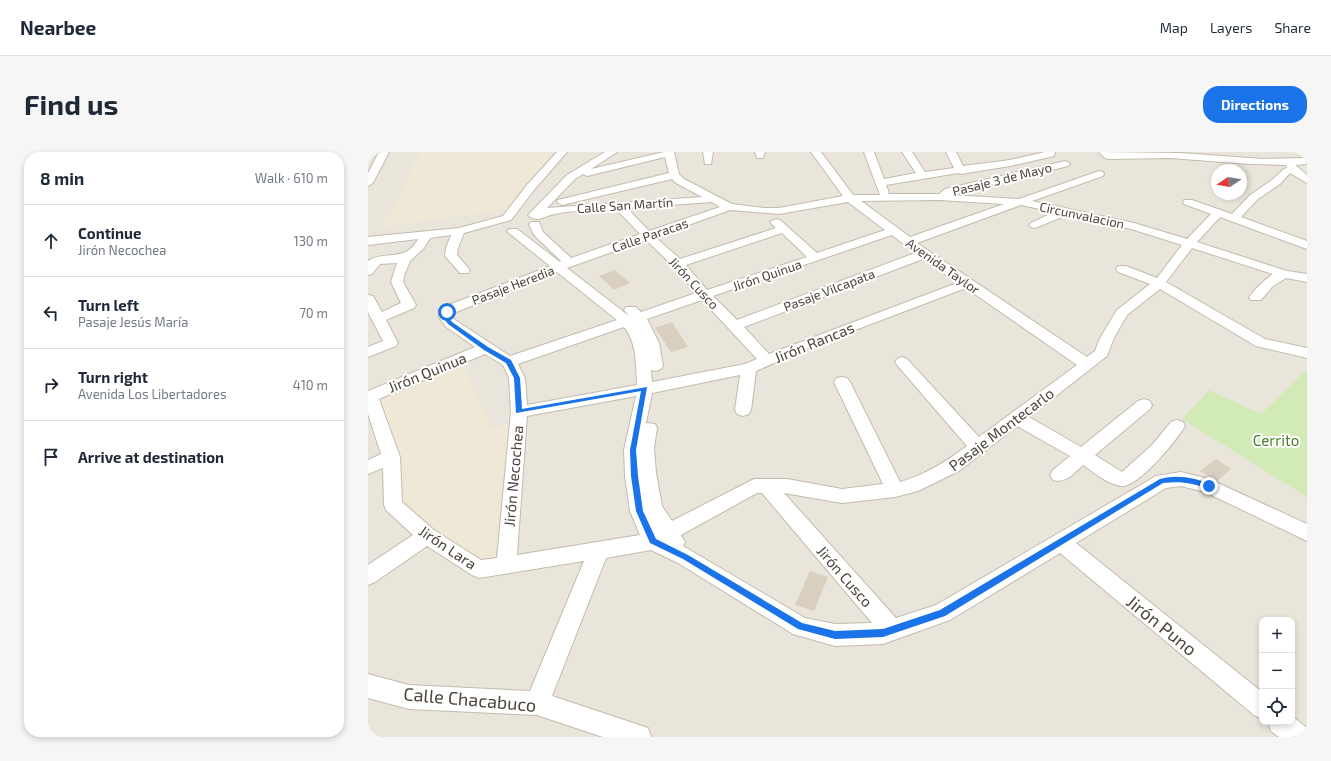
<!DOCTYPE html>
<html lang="en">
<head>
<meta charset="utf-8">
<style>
  body { margin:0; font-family:"Exo 2",sans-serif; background:#f6f6f7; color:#1f2937 }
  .controls { position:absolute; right:12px; bottom:12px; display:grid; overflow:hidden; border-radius:8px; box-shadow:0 2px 6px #0003 }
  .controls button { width:36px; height:36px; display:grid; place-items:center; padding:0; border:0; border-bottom:1px solid #e0e1e3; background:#fff; color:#1f2937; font:20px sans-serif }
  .compass { position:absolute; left:843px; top:12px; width:36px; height:36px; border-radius:50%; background:#fff; box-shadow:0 2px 6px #0003; rotate:258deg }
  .stop { position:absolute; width:12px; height:12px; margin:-9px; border:3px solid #1a73e8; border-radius:50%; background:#fff }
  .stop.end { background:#1a73e8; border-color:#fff; box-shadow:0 1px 4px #0008 }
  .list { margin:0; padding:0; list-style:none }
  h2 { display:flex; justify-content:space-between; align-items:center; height:52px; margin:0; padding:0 16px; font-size:17px }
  h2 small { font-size:13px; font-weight:400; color:#747a83 }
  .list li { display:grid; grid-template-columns:26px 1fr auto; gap:12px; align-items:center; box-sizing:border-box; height:72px; padding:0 16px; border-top:1px solid #e0e1e3 }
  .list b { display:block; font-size:15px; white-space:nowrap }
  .list p { margin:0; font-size:13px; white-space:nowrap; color:#747a83 }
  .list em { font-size:13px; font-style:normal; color:#747a83 }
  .icon { flex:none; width:22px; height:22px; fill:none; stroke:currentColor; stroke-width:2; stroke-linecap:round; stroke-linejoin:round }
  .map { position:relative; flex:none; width:939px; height:585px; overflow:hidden; border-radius:16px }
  header { display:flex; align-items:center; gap:24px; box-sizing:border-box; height:56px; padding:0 20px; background:#fff; border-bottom:1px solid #e0e1e3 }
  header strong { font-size:19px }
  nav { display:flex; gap:22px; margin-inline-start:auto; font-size:14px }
  .intro { display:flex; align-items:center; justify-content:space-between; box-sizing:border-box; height:96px; padding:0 24px }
  h1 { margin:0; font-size:28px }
  .button { padding:10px 18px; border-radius:16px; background:#1a73e8; color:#fff; font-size:14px; font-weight:700 }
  main { display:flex; gap:24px; padding:0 24px }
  aside { flex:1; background:#fff; border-radius:16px; box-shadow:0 2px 6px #0003 }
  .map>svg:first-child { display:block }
  .residential { fill:#eae5da; fill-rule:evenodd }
  .education { fill:#efe8d6 }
  .green { fill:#d2eab5 }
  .building { fill:#d8cfc1 }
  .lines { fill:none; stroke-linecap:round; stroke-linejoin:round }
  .minor-casing { stroke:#c2bbae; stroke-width:2 }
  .minor { fill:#fff; fill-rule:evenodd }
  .route { fill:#1a73e8 }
  .labels { text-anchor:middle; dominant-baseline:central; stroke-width:4; stroke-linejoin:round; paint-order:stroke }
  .far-street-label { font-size:13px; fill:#4b4439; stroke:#fff }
  .street-label { font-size:15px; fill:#4b4439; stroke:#fff }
  .park-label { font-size:15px; fill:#4a7f2a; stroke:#fff }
  .near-street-label { font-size:18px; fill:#4b4439; stroke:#fff }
</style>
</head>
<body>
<header>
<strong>Nearbee</strong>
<nav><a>Map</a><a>Layers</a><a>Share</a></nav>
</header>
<div class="intro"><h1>Find us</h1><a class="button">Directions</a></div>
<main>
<aside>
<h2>8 min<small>Walk · 610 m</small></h2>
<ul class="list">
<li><svg class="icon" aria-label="ahead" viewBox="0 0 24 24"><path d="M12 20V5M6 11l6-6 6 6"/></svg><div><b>Continue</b><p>Jirón Necochea</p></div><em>130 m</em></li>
<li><svg class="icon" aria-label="left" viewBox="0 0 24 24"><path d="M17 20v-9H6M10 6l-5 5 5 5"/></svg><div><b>Turn left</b><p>Pasaje Jesús María</p></div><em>70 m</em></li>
<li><svg class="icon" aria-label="right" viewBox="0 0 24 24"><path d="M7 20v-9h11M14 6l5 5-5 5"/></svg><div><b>Turn right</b><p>Avenida Los Libertadores</p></div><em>410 m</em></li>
<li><svg class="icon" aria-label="arrive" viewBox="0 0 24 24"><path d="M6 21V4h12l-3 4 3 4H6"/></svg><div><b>Arrive at destination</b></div></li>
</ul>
</aside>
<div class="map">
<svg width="939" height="585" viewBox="0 0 939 585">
  <rect width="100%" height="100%" fill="#f6f3ec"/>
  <path class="residential" d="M0 0H939V585H0ZM849 18H873V42H849ZM894 468H924V570H894Z"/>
  <g class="education">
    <polygon points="52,0 185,0 143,57 13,75 26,55"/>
    <polygon points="95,212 124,277 142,271 136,397 127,406 117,412 46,364 29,350 7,247"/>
  </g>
  <polygon class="green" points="939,217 939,345 814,267 841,238 893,262"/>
  <g class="building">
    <polygon points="247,118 262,131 246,138 231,124"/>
    <polygon points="304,170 320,195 303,200 287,176"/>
    <polygon points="848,307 863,317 849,329 832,319"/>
    <polygon points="442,419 460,425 446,459 427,453"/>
  </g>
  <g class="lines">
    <defs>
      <g id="minor">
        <polygon points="11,0 21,0 5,31 0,34 0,21"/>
        <path d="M189 0H199L166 38 143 68 96 81 90 96 89 103 102 118 100 121H92L77 104 78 96 83 83 62 86 56 96 42 109 36 124 35 130 48 153 46 156 18 168 30 191 28 194 0 205V195L15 189 0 160V143L5 144 14 160 33 151 23 130 29 111 12 112 4 122 0 123V109C15 98 38 111 50 87L0 93V85L91 76 135 64 158 34Z"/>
        <path d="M237 0H249L223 17 296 0H306L311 22 316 27 364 52 396 56H411L475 44 443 0H453L485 43H512L496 0H506L516 27 548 21 534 0H544L557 20 586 16 578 0H588L595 14 642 8 677 0H687L686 4 642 14 593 22 590 21 518 33 521 41 520 42H571L577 37 697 9 700 10 702 12 700 14 583 43 651 47 731 19 735 20 736 22 735 24 664 49 766 71 819 87 843 62 816 52 815 50 816 48H824L864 62 882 43 904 28 916 17 919 16 918 13 881 12 802 6 740 7 737 6 731 0 813 1 895 7 939 6V12L927 13 939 23V31L922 21 912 32 890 47 873 65 939 89V97L852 65 829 90 919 119 939 122V130L918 126 905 134 893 148H883L881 145C888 136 896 128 905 122L824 96 798 130 897 187 939 196V206L888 194 792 137 759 163 746 186 739 204 661 265 713 295 770 249 776 247 782 249 784 253 782 257 727 303 754 320 784 293 803 270 809 268 815 270 817 274C809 288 769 337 753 334 739 332 727 321 715 313 706 321 698 332 685 328L682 323 685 318 702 304 649 274 591 319 550 339 527 345 474 351 416 341 528 466 568 453 788 324 813 320 841 327 939 372V389L837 340 813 334 798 336 708 391 894 540V567L886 563 692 401 582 468 515 492 467 494 425 482 310 411 283 398 238 406 184 544 280 576 283 585H235L169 563 41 557 0 546V522L41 533 162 539 216 409 111 426 104 423 59 394 7 430 0 433V413L45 383 18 358 16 353 15 316 0 322V308L13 302 0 262V239L107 195 77 174 71 165 72 160 78 154 182 114 141 81 139 79 141 77H149L192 110 193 109 166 83 161 72 163 70H171L175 80 203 106 272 82 248 57C224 59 197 57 174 66 169 68 164 67 160 63L199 23ZM297 5 301 21 190 48 189 50 194 53 304 27 308 31 334 45 179 56 207 27 215 22 219 24ZM572 48 636 52 542 85 493 49ZM344 50 352 55 281 79 259 56ZM480 50 517 78 449 101 412 68 408 67 402 70 408 76 312 107 287 85 362 58 411 62ZM653 53 686 60 663 71 661 73 663 75 667 76 699 63 763 77 814 93 789 126 758 114H750L748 117 750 120 782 132 749 158 732 186 727 199 719 205 549 91ZM414 81 439 105 339 138 318 113ZM524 83 547 101 369 168 345 144ZM278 88 306 115 328 141 273 160 268 155H258L256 158 261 164 199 116ZM555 107 589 131 401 202 376 175ZM189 120 249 168 142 204 87 168 85 165 88 160ZM598 136 709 213 611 285 539 207 534 205 529 207 527 210 529 213 599 294C579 309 557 323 532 330L482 230 479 226 474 225 469 226 466 230 515 332 474 337 419 327H386L304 369 294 354 288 321 286 296 289 276 287 272 278 271 284 241 372 223 367 258 369 262 375 264 381 262 383 258 388 219 445 194ZM334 148 389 207 377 212 284 230 283 218 288 219 293 217 295 214 291 191 279 167ZM256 175C269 191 268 213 269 233L159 253 157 226 150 212ZM117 202 135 213 141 226 143 260 129 406 113 408 66 378 34 350 32 305 11 247ZM268 244 256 298 257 324 262 359 272 383 149 403 159 264ZM389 341H394L504 471 467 472 437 466 315 394 317 390 313 383Z"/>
        <polygon points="335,0 345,0 343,12 337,12"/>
        <polygon points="387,0 397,0 395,6 389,6"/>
        <polygon points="924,564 939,576 939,585 911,585 903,579 900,570 924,570"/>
      </g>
    </defs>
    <use href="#minor" class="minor-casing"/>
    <use href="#minor" class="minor"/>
  </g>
  <path class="route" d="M77 159 82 160 80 165 84 170 120 195 143 208 152 226 154 257 279 235 268 298 270 324 275 359 288 387 320 403 434 471 467 479 515 477 572 458 792 327C810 322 826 326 844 332L845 334 841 337C824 331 814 329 795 331L577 464 515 485 467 487 430 477 315 407 282 391 268 359 263 324 262 298 273 239 148 261 146 226 138 211 116 198 80 172 75 165Z"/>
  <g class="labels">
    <g class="far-street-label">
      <text transform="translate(634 27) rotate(-14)">Pasaje 3 de Mayo</text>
      <text transform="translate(257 53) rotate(-4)">Calle San Martín</text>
      <text transform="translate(714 63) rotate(12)">Circunvalacion</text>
      <text transform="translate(282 83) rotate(-19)">Calle Paracas</text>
      <text transform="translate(575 114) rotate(35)">Avenida Taylor</text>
      <text transform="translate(399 123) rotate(-19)">Jirón Quinua</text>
      <text transform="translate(326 131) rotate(47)">Jirón Cusco</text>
      <text transform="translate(145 133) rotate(-21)">Pasaje Heredia</text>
      <text transform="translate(461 138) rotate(-21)">Pasaje Vilcapata</text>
    </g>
    <g class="street-label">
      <text transform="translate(446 190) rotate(-22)">Jirón Rancas</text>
      <text transform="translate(59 220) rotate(-22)">Jirón Quinua</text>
      <text transform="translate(633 277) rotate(-37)">Pasaje Montecarlo</text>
      <text transform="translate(145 324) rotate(-85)">Jirón Necochea</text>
      <text transform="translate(80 395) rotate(34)">Jirón Lara</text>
      <text transform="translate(477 424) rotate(49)">Jirón Cusco</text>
    </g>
    <g class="park-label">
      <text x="908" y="288">Cerrito</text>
    </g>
    <g class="near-street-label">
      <text transform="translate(794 473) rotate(39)">Jirón Puno</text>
      <text transform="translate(102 547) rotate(5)">Calle Chacabuco</text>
    </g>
  </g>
</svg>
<div class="controls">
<button>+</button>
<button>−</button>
<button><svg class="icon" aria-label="locate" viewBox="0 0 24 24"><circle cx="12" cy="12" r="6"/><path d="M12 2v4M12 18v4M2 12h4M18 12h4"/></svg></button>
</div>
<svg class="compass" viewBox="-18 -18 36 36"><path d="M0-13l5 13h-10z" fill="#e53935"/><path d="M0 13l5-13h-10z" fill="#747a83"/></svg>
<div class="stop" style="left:79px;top:160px"></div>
<div class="stop end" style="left:841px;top:334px"></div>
</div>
</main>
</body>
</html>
